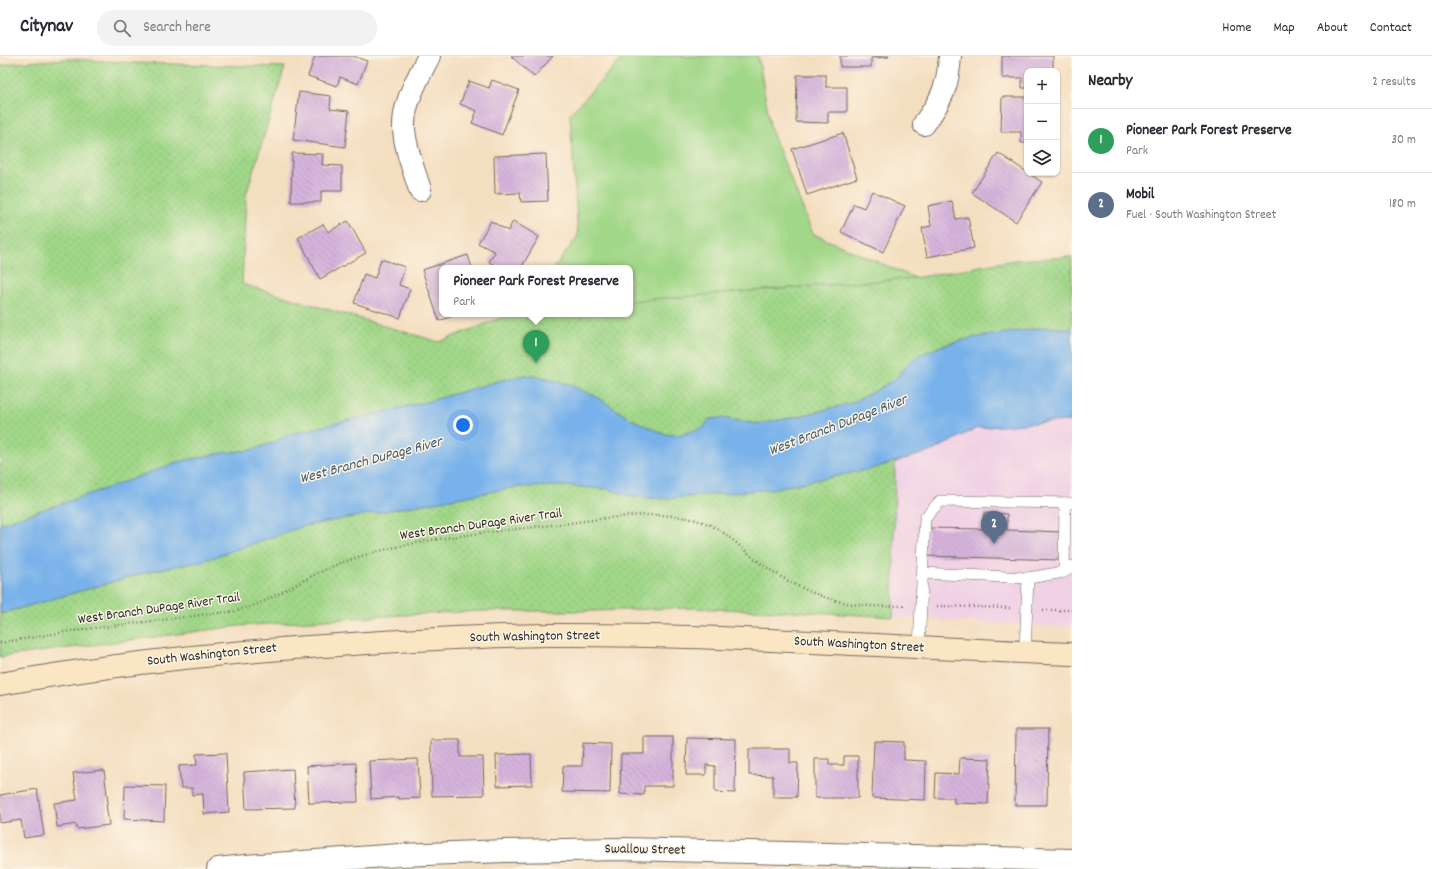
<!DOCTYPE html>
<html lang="en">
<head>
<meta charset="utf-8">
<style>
  body { margin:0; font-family:Dekko,sans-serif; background:#f2f2f3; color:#2b2b33 }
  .controls { position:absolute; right:12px; top:12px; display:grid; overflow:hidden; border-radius:8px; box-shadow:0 1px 3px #0004 }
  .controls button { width:36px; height:36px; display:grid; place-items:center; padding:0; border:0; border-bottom:1px solid #e1e1e2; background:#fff; color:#2b2b33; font:20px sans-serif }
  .you { position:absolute; left:463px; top:369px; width:14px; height:14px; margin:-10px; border:3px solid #fff; border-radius:50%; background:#1a73e8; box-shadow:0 0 0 6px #1a73e833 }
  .badge { display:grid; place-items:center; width:26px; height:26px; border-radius:50%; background:#0f766e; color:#fff; font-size:13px; font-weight:700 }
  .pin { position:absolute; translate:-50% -33px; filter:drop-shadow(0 1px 2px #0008) }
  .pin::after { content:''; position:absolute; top:21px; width:14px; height:12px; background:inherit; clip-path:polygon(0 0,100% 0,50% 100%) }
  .popup { position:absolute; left:439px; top:209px; width:194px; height:52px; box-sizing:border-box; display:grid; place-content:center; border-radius:8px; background:#fff; filter:drop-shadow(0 1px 3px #0005); font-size:13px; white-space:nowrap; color:#7c7c81 }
  .popup b { font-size:15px; color:#2b2b33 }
  .popup::after { content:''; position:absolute; left:50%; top:100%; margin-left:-8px; border:8px solid transparent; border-top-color:#fff }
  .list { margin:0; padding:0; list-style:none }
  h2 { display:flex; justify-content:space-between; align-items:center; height:52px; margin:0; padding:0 16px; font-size:17px }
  h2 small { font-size:13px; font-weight:400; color:#7c7c81 }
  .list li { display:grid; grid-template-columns:26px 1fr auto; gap:12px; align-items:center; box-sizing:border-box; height:64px; padding:0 16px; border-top:1px solid #e1e1e2 }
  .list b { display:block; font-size:15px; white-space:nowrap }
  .list p { margin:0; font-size:13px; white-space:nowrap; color:#7c7c81 }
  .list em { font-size:13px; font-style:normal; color:#7c7c81 }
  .icon { flex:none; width:22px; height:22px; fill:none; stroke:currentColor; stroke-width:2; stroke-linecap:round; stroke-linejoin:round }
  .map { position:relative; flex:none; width:1072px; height:813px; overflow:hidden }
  header { display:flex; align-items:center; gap:24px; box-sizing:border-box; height:56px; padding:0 20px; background:#fff; border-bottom:1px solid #e1e1e2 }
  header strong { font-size:19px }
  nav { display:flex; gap:22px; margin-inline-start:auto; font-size:14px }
  .search { width:280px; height:36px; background:#f2f2f3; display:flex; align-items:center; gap:10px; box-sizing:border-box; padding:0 14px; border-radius:22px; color:#7c7c81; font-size:15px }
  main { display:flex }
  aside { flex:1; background:#fff }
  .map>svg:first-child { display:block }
  .built { fill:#f0d0e5 }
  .grass { fill:#a1d788; stroke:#66815a }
  .park { fill:url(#park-dots); stroke:#66815a }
  .water { fill:#79b2ea; stroke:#526e8a }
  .building { fill:url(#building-back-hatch) }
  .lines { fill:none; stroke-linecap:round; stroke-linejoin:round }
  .lane-casing { stroke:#716a5f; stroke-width:12 }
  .street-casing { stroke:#716a5f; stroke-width:24 }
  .secondary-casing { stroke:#716a5f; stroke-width:24 }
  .path { stroke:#716a5f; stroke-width:2.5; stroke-dasharray:1 3; stroke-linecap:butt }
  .lane { stroke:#fff; stroke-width:11 }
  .street { stroke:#fff; stroke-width:22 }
  .secondary { stroke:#fbe6c4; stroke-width:22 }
  .labels { text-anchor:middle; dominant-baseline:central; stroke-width:3; stroke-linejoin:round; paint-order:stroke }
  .street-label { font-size:14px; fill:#2b2b2b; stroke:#fcf5e5 }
  .water-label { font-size:15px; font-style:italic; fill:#465a6e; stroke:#fcf5e5 }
</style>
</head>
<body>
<header>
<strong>Citynav</strong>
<div class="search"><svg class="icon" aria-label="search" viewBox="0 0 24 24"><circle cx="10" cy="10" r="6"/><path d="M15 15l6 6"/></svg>Search here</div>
<nav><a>Home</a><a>Map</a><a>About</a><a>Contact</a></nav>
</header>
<main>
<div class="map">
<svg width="1072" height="813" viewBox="0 0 1072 813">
  <defs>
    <pattern id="park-dots" width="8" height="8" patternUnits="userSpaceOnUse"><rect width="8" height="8" fill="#a1d788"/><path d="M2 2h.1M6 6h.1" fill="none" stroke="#8bb976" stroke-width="1.8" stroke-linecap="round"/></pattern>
    <pattern id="building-back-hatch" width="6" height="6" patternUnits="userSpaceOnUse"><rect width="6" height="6" fill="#d6b3dc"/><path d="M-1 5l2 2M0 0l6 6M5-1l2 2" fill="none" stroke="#b89abd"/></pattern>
  </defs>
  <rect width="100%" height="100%" fill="#fcf5e5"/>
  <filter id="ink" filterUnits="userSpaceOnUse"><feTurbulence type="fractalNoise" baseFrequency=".025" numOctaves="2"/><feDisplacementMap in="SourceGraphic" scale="8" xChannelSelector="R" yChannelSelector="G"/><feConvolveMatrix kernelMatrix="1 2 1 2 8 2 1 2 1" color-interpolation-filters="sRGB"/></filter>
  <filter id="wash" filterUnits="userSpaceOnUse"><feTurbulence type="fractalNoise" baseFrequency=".012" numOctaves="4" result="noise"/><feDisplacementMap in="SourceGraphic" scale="16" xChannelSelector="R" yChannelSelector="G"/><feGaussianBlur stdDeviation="0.9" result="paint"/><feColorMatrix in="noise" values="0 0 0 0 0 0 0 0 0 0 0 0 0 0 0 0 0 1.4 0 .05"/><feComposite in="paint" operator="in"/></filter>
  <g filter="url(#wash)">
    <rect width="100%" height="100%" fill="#f4dec0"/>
    <polygon class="built" points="1072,365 1072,570 1064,571 893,561 895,406 932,395 977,372 1047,366"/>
    <polygon class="grass" points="624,0 758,0 771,74 813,178 915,222 630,245 630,212 554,212 578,180 570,58"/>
    <polygon class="park" points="68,3 137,7 285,11 246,139 242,228 439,286 511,258 630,258 630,245 915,222 1014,204 1072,201 1072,328 911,343 895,406 893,561 810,556 684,552 591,555 483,555 401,559 239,570 0,601 0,10 14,7"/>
    <polygon class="water" points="1047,271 1072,273 1072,365 1047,366 977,372 932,395 871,413 771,433 666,443 633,441 607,433 567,430 517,431 304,470 203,505 151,515 0,558 0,468 116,429 177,406 222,397 251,394 275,386 290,378 433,344 505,323 526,319 546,322 568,328 597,341 629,362 664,378 678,379 703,372 709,363 721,362 758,368 800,360 851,347 875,335 895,323 909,307 919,299 941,290 971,282"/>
    <g id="blocks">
      <g class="building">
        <polygon points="315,0 353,0 367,5 358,28 340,21 337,30 308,20"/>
        <polygon points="511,0 553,0 534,21"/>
        <polygon points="840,0 889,0 889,1 871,2 871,11 840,11"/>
        <polygon points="1002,0 1053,0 1053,15 1027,15 1027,32 1022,32 1022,22 1002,22"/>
        <polygon points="797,19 826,19 826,31 847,31 847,56 828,56 828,67 796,66"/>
        <polygon points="492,24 519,34 502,79 472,67 477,55 460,48 469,25 489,32"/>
        <polygon points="299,36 331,40 330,53 349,55 345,91 293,84"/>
        <polygon points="1002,41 1027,41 1027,87 1021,87 1021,76 1001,76"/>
        <polygon points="843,77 857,122 807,139 792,93"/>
        <polygon points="292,97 323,98 322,109 342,110 342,135 321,135 321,146 291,146"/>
        <polygon points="998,97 1042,126 1016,166 972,137"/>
        <polygon points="546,98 548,145 521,146 520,137 495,138 494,100"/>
        <polygon points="872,135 905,150 883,196 841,176 854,148 864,152"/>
        <polygon points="952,145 956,163 968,161 974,192 927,201 922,172 931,170 928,150"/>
        <polygon points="348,165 366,197 320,223 298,182 323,168 328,176"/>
        <polygon points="491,165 508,175 513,165 539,181 521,212 500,212 489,206 495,196 478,187"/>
        <polygon points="468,199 472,212 442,212 442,258 458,258 439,265 422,214"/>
        <polygon points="381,203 405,211 399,229 410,233 400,262 354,247 364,218 375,222"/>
        <polygon points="984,457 1007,458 1007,474 1062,476 1061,504 927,500 928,472 983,473"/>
        <polygon points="1016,673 1048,673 1047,749 1015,749"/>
        <polygon points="644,681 673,681 673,730 644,730 644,739 620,738 621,698 644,698"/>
        <polygon points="687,682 736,683 735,737 715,736 715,710 706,709 706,719 686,719"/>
        <polygon points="431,684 460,684 460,701 483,701 484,739 432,740"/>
        <polygon points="874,685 904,686 904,704 926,705 925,744 872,742"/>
        <polygon points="583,687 611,688 610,737 562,736 563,710 582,710"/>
        <polygon points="749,693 790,693 790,707 798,707 797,741 773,741 773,720 749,719"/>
        <polygon points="226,697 229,756 204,758 203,738 192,739 192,732 181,732 179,710 197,709 196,698"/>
        <polygon points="531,698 532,729 497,730 496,699"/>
        <polygon points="844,700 858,700 858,742 815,742 815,703 829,703 829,709 844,709"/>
        <polygon points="960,702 990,703 988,748 954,747 954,742 935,742 936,717 959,718"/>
        <polygon points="418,703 420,742 399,743 399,741 371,743 369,705"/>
        <polygon points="356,707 358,746 309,747 307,710"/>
        <polygon points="293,713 295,752 246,753 244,716"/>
        <polygon points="104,714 108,747 106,748 109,769 77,773 76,768 57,771 54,747 77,744 73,717"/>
        <polygon points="125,729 165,730 164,765 124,763"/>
        <polygon points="37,733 44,779 24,782 21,764 0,767 0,739"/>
      </g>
    </g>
  </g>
  <g filter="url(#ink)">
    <use href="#blocks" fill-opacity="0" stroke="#716a5f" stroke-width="1"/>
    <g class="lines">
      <defs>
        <g id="lane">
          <polyline points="1064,516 1065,447"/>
          <polyline points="922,517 1028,522 1064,516 1072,510"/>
          <polyline points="919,592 925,462 940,445 1072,447"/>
          <polyline points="1025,596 1028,522"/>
        </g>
        <g id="street">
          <path d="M924 68C942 43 948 31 950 0"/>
          <path d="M420 134C414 114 405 93 404 72 403 47 418 22 429 0"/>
          <polyline points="218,813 245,810 400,799 505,795 623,793 1072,804"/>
        </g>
        <path id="secondary" d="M0 628C112 608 225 596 338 589 408 584 478 580 548 579 723 578 898 592 1072 598"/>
      </defs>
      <use href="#lane" class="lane-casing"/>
      <use href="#street" class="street-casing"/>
      <use href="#secondary" class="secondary-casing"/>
      <g class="path">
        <polyline points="937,550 1012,552"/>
        <polyline points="1043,554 1072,554"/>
        <path d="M0 587 70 575 235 555C244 552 254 550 262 546 292 532 320 513 352 503 417 482 485 477 552 469 601 464 661 450 708 468 726 475 743 494 759 506 789 528 822 544 859 549 874 551 890 550 906 550"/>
      </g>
      <use href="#lane" class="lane"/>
      <use href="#street" class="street"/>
      <use href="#secondary" class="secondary"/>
    </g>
  </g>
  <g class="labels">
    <g class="street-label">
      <text transform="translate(481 469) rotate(-8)">West Branch DuPage River Trail</text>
      <text transform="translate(159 553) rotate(-8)">West Branch DuPage River Trail</text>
      <text transform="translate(535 581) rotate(-1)">South Washington Street</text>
      <text transform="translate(859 589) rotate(3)">South Washington Street</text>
      <text transform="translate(212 599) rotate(-6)">South Washington Street</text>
      <text transform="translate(645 794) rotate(1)">Swallow Street</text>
    </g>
    <g class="water-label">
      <text transform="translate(838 370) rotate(-21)">West Branch DuPage River</text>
      <text transform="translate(371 405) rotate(-15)">West Branch DuPage River</text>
    </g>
  </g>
</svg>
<div class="controls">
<button>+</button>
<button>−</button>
<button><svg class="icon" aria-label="layers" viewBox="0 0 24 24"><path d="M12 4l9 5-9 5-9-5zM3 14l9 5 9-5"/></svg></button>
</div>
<div class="you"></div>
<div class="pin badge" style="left:536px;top:307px;background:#2e9e5b">1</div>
<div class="popup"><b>Pioneer Park Forest Preserve</b>Park</div>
<div class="pin badge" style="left:994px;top:488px;background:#5c6f8a">2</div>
</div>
<aside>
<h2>Nearby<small>2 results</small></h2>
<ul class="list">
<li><span class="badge" style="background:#2e9e5b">1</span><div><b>Pioneer Park Forest Preserve</b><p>Park</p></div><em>30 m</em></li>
<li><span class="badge" style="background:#5c6f8a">2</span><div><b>Mobil</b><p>Fuel · South Washington Street</p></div><em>180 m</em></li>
</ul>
</aside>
</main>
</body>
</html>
